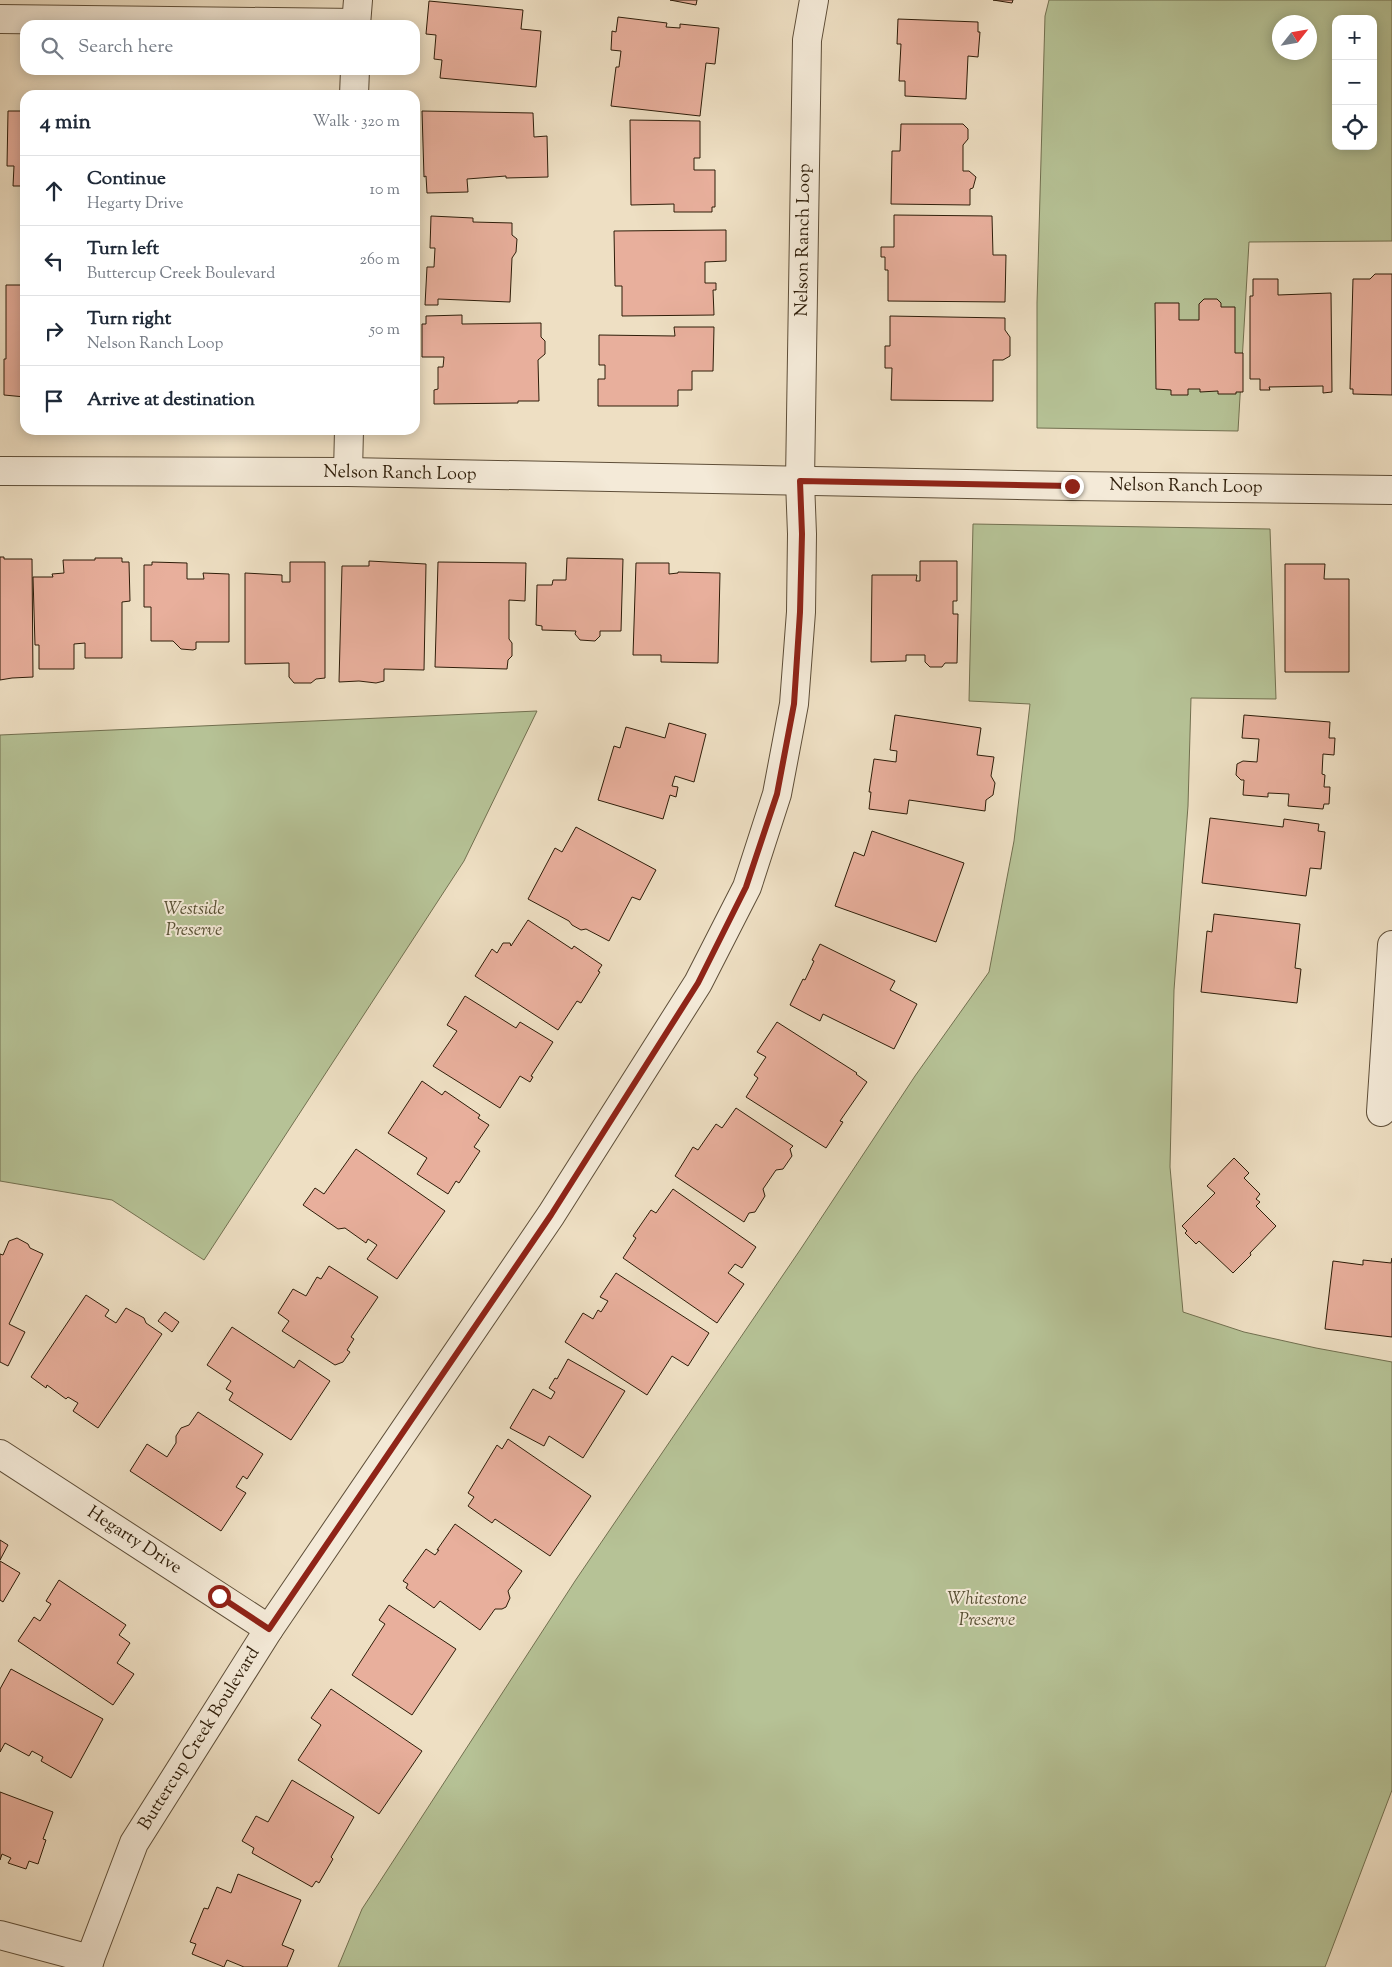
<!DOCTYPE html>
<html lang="en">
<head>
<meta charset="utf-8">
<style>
  body { margin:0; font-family:"Sorts Mill Goudy",serif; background:#f2f2f3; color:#1f2937 }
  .controls { position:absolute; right:15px; top:15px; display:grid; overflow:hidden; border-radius:10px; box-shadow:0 2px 12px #0003 }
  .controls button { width:45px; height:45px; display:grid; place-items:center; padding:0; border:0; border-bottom:1px solid #e0e1e3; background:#fff; color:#1f2937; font:25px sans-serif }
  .compass { position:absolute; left:1272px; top:15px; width:45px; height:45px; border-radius:50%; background:#fff; box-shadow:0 2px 12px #0003; rotate:59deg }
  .stop { position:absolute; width:15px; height:15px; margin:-11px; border:4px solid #8f2418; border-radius:50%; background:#fff }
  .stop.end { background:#8f2418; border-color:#fff; box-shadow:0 1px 5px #0008 }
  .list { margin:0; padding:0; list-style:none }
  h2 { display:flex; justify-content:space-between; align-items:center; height:65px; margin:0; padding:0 20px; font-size:21px }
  h2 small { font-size:16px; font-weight:400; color:#747a83 }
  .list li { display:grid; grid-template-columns:32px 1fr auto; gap:15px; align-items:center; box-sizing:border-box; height:70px; padding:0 20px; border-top:1px solid #e0e1e3 }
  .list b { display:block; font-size:19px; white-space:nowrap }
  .list p { margin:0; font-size:16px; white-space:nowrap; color:#747a83 }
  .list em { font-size:16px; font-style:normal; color:#747a83 }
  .icon { flex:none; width:28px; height:28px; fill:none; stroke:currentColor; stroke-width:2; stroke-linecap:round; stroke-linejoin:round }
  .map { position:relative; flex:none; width:1392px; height:1967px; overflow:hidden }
  .search { position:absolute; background:#fff; box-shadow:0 2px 12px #0003; left:20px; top:20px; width:400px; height:55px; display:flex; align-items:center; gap:12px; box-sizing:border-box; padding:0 18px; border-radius:15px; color:#747a83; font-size:19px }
  .panel { position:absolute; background:#fff; box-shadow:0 2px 12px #0003; left:20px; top:90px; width:400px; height:345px; border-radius:15px }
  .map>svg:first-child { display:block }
  .green { fill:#b6c296; stroke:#727050; fill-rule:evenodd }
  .building { fill:#e8af9c; stroke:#2e1d09 }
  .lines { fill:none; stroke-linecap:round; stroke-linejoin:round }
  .minor-casing { stroke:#5e4e38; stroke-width:30 }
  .minor { stroke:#f4ead8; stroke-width:28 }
  .route { stroke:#8f2418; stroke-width:6 }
  .labels { text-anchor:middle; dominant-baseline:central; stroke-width:4; stroke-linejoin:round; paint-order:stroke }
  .street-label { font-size:18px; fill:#2e1d09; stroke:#f4ead8 }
  .park-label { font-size:18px; font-style:italic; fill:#574f33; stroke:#f4ead8 }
</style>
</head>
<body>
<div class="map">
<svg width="1392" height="1967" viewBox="0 0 1392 1967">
  <rect width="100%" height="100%" fill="#eedfc3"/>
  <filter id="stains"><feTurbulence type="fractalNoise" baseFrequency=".004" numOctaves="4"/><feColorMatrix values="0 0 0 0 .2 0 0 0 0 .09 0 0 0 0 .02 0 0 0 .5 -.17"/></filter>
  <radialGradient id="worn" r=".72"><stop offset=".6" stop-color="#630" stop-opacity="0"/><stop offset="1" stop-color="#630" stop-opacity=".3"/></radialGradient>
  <g class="green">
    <path d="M1049 0H1392V241L1249 242 1238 431 1037 428V303L1045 16ZM1336 19H1373V146H1336ZM1280 22H1310V52H1280Z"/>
    <polygon points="973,524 1270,529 1276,699 1191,698 1188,806 1174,990 1170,1167 1183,1312 1244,1332 1316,1348 1392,1362 1392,1790 1325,1967 338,1967 362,1909 575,1581 800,1250 915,1076 989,972 1014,841 1030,704 969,701"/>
    <polygon points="537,711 464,861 204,1260 112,1200 0,1181 0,735"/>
  </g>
  <g class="building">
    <polygon points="670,0 697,0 696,5"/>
    <polygon points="993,0 1013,0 1012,3"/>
    <polygon points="429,1 523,10 521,29 541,31 536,87 440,78 442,60 434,59 436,35 426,34"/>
    <polygon points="618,17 667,23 666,27 680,28 680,24 719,28 715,64 706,63 700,116 611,106 616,67 619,67 621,51 611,50 612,31 616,32"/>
    <polygon points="898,19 978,22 978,32 980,32 978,57 968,56 966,99 905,96 905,81 899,81 901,44 897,44"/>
    <polygon points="23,101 25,101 25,186 13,186 14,166 7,166 8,111 23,111"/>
    <polygon points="422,111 533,113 534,137 547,136 548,177 506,178 506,176 467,179 468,192 427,193 426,176 424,177"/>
    <polygon points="630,120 700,121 700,158 694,158 694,170 715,170 715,207 712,207 712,212 674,212 674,204 631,205"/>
    <polygon points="901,124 963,124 968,129 968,139 963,145 963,171 969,171 976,177 973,188 970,189 970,205 891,204 892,151 900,151"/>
    <polygon points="894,215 992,216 993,255 1006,255 1005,302 888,301 888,270 885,270 885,257 881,257 881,247 894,247"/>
    <polygon points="431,216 473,218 473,222 512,223 512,235 517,239 516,252 512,258 510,302 438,299 438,305 425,305 427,267 434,267 435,248 430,248"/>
    <polygon points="726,230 726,261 705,262 705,283 716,283 716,290 713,290 714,315 622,316 622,286 615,286 614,231"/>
    <polygon points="1375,274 1392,274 1392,395 1353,394 1353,389 1350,389 1353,279 1370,279"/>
    <polygon points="1253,279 1278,279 1278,295 1331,293 1332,392 1323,393 1323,386 1269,387 1270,390 1260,390 1260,379 1250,379 1250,296 1253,296"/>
    <polygon points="6,285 25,285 25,397 4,395 4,359 6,359"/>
    <polygon points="1204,299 1217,299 1221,303 1221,307 1235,307 1235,353 1243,353 1243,392 1236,392 1236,394 1218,394 1218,391 1200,392 1200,389 1188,389 1188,395 1171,395 1171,390 1156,389 1155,303 1179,303 1179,320 1199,320 1199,304"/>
    <polygon points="462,315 462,324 541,323 541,337 545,341 545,354 538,360 539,401 518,401 518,403 434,404 434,390 438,389 438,367 443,367 444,357 422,357 422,324 426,324 426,316"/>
    <polygon points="890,316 1005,318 1005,330 1010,337 1010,356 1003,360 993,360 993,401 891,400 892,368 885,368 885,346 890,346"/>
    <polygon points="674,327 714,327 713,371 692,371 692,390 678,390 678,406 598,406 598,379 605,379 605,365 599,365 599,335 675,336"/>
    <polygon points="0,557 4,557 4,559 32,559 33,677 12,678 0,680"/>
    <polygon points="95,558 122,558 122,562 129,562 130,601 122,602 122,658 85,658 85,643 74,644 74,669 39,669 39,645 35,645 33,577 53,577 52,574 64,573 63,560 95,560"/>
    <polygon points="567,558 623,559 621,631 600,631 600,636 595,641 580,640 575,634 576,631 542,630 542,626 536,625 537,585 552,585 553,580 566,580"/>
    <polygon points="369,561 426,564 424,670 384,669 384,681 376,683 359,681 339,682 342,566 369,566"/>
    <polygon points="920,561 957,561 957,601 953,601 953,614 958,614 957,663 945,663 942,667 930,667 925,662 925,655 906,655 906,661 871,662 872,575 917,575 916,581 920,581"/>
    <polygon points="152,562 187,563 187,579 204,579 203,573 229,574 229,642 196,642 196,649 193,650 181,649 173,641 151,641 151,607 144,607 144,565 152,565"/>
    <polygon points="290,562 325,562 325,678 316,679 311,683 294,683 289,677 289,663 245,664 245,573 282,575 282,582 290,582"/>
    <polygon points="438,562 526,563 525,601 509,600 509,639 512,643 512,656 508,660 507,669 435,667"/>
    <polygon points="636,563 669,563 669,574 678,573 678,572 720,573 718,663 661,662 661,655 633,655"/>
    <polygon points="1285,564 1325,564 1324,579 1349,579 1349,672 1285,672"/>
    <polygon points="895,715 981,728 977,755 994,757 991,776 995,783 993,795 986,800 985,811 909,800 907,814 869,809 871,792 869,792 874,759 896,762 897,751 890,750"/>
    <polygon points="1244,715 1330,722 1329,738 1335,738 1334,755 1323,754 1322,774 1325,775 1324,787 1330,787 1329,804 1324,804 1323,809 1288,806 1289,794 1268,793 1268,797 1243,795 1244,780 1241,780 1236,775 1237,764 1243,761 1257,762 1259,739 1242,738"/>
    <polygon points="669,723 706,734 694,782 675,776 672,786 678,787 676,797 670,795 663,819 598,800 614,746 620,748 626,727 665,738"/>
    <polygon points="1210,818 1283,827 1284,819 1319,824 1318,831 1325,832 1321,869 1310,868 1306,896 1202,883"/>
    <polygon points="576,827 656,870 640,900 632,897 609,941 586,929 581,930 572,925 569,921 528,899 555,848 562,852"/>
    <polygon points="872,831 964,863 936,942 835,906 854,852 864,856"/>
    <polygon points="1214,914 1300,924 1295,968 1301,969 1297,1003 1201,992 1207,931 1212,932"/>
    <polygon points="528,920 572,949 574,946 602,965 598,971 600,972 581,1003 577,1001 558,1030 475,976 492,949 497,953 503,943 510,943 511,946"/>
    <polygon points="820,944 895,981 890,990 917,1004 894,1049 823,1014 820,1021 790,1005 803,979 805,980 814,961 812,960"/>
    <polygon points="465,996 516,1028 520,1022 553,1042 531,1076 533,1077 530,1082 520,1076 500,1108 433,1066 457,1031 447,1025"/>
    <polygon points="777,1022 857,1073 856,1074 867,1082 840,1121 843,1122 826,1148 746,1097 758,1078 754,1075 766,1057 757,1052"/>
    <polygon points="422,1081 442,1095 445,1091 480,1115 478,1118 489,1125 474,1147 480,1151 459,1183 456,1181 448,1194 417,1174 427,1158 388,1133"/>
    <polygon points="736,1108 793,1146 790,1149 792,1156 783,1169 776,1170 763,1189 765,1196 755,1212 749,1213 744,1222 675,1176 693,1147 698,1150 716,1124 722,1128"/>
    <polygon points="356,1149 445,1211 397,1279 367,1259 377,1245 368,1239 366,1243 345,1228 338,1229 303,1205 315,1188 324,1194"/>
    <polygon points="1234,1158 1249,1173 1244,1178 1260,1194 1256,1199 1260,1202 1256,1206 1276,1226 1250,1253 1251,1255 1233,1273 1199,1241 1196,1244 1185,1233 1187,1231 1182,1226 1215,1193 1207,1186"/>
    <polygon points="673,1189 756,1247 742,1268 735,1264 728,1273 744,1284 717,1323 623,1258 636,1238 633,1236 651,1210 656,1213"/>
    <polygon points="17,1238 28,1244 30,1248 43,1254 9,1324 25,1332 8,1366 0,1362 0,1254 3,1255 9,1241"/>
    <polygon points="1392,1258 1392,1337 1325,1329 1333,1261 1363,1265 1363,1260 1391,1263"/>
    <polygon points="329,1266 378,1297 351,1337 354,1339 347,1350 350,1352 343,1362 335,1365 282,1331 289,1321 278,1313 293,1289 306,1296 317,1277 321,1279"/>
    <polygon points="616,1273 709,1333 688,1366 672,1356 647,1395 565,1342 583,1313 593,1319 598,1310 601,1312 608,1301 600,1297"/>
    <polygon points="86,1295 109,1310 105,1316 116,1323 126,1308 144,1318 146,1323 162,1334 98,1428 73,1411 78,1403 68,1397 66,1399 47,1385 46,1388 31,1377"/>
    <polygon points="165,1312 179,1322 172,1332 158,1321"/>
    <polygon points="232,1327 294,1368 299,1360 330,1381 291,1440 229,1400 233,1393 226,1389 231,1381 207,1365"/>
    <polygon points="568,1359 625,1391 583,1458 549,1436 544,1446 510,1428 533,1389 551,1399 555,1392 549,1388 555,1378 557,1379"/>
    <polygon points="198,1412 263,1454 247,1479 243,1476 236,1487 246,1493 221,1531 130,1471 147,1444 167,1457 176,1443 176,1436 181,1428 189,1425"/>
    <polygon points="508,1439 591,1496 550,1556 495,1519 492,1523 468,1506 474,1497 468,1493 497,1445 502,1449"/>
    <polygon points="455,1524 522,1571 508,1591 510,1598 506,1607 502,1609 495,1609 480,1630 440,1601 434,1608 406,1588 408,1584 403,1581 426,1549 435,1555 439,1550 437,1550"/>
    <polygon points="0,1540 8,1545 0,1560"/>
    <polygon points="0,1561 20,1573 3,1602 0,1600"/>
    <polygon points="59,1580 126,1625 119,1635 130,1643 117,1663 134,1674 113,1705 18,1641 34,1617 40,1621 51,1604 46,1601"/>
    <polygon points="389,1605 456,1649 412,1715 352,1675 385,1624 379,1620"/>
    <polygon points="11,1669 103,1719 71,1778 41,1761 43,1757 32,1751 29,1756 5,1743 0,1752 0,1689"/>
    <polygon points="331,1689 422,1751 379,1814 298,1760 321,1725 311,1718"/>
    <polygon points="292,1780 354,1817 331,1857 333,1859 319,1883 316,1881 312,1887 252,1853 254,1848 242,1841 256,1816 268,1822"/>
    <polygon points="0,1792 53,1812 43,1839 46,1840 38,1864 29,1861 26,1869 8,1863 11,1858 2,1854 0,1860"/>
    <polygon points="238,1874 301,1900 282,1945 294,1950 287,1967 244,1967 227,1960 224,1967 192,1954 196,1944 190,1942 204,1908 208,1909 217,1887 231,1893"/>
  </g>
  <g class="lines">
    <defs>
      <g id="minor">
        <polyline points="0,19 356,23"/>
        <polyline points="356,25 358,0"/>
        <polyline points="354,95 355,70"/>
        <polyline points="0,471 348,472 1072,486 1392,490"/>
        <polyline points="348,472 349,430"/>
        <polyline points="1381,1112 1392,945"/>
        <polyline points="0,1454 269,1629"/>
        <polyline points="0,1935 90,1959"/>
        <polyline points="88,1967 90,1959 134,1843 269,1629 551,1215 698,983 747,887 777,794 794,704 801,612 802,534 800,481 807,40 814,0"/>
      </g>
    </defs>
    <use href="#minor" class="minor-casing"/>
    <use href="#minor" class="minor"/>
  </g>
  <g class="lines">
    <polyline class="route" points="219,1596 269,1629 551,1215 698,983 746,887 777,794 794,704 800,612 802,534 800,481 1072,486"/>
  </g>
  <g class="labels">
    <g class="street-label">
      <text transform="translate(804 240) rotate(-89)">Nelson Ranch Loop</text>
      <text transform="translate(400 474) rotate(1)">Nelson Ranch Loop</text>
      <text transform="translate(1186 487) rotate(1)">Nelson Ranch Loop</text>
      <text transform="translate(134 1541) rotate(33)">Hegarty Drive</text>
      <text transform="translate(200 1739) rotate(-58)">Buttercup Creek Boulevard</text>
    </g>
    <g class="park-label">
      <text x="194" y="910">Westside<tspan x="194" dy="21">Preserve</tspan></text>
      <text x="987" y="1600">Whitestone<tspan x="987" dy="21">Preserve</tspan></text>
    </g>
  </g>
  <rect width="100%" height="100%" filter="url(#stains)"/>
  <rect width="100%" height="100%" fill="url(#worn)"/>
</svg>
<div class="controls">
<button>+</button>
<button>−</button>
<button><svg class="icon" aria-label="locate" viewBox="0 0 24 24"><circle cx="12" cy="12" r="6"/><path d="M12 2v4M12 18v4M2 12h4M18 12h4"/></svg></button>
</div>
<svg class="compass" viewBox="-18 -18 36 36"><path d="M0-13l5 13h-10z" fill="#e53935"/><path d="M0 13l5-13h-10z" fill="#747a83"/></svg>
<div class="stop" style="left:219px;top:1596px"></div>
<div class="stop end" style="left:1072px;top:486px"></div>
<div class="search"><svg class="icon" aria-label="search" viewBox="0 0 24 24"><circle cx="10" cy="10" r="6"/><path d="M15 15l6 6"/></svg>Search here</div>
<section class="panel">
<h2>4 min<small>Walk · 320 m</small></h2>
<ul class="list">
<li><svg class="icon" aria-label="ahead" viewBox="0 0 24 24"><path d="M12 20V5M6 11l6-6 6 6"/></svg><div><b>Continue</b><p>Hegarty Drive</p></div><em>10 m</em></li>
<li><svg class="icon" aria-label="left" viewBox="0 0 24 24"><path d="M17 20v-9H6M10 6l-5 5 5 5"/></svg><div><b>Turn left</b><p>Buttercup Creek Boulevard</p></div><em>260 m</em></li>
<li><svg class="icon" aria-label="right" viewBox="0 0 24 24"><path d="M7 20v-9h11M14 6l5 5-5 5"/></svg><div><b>Turn right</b><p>Nelson Ranch Loop</p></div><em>50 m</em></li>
<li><svg class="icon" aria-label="arrive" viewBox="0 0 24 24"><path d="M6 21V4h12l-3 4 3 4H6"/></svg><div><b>Arrive at destination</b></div></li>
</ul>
</section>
</div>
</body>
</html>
